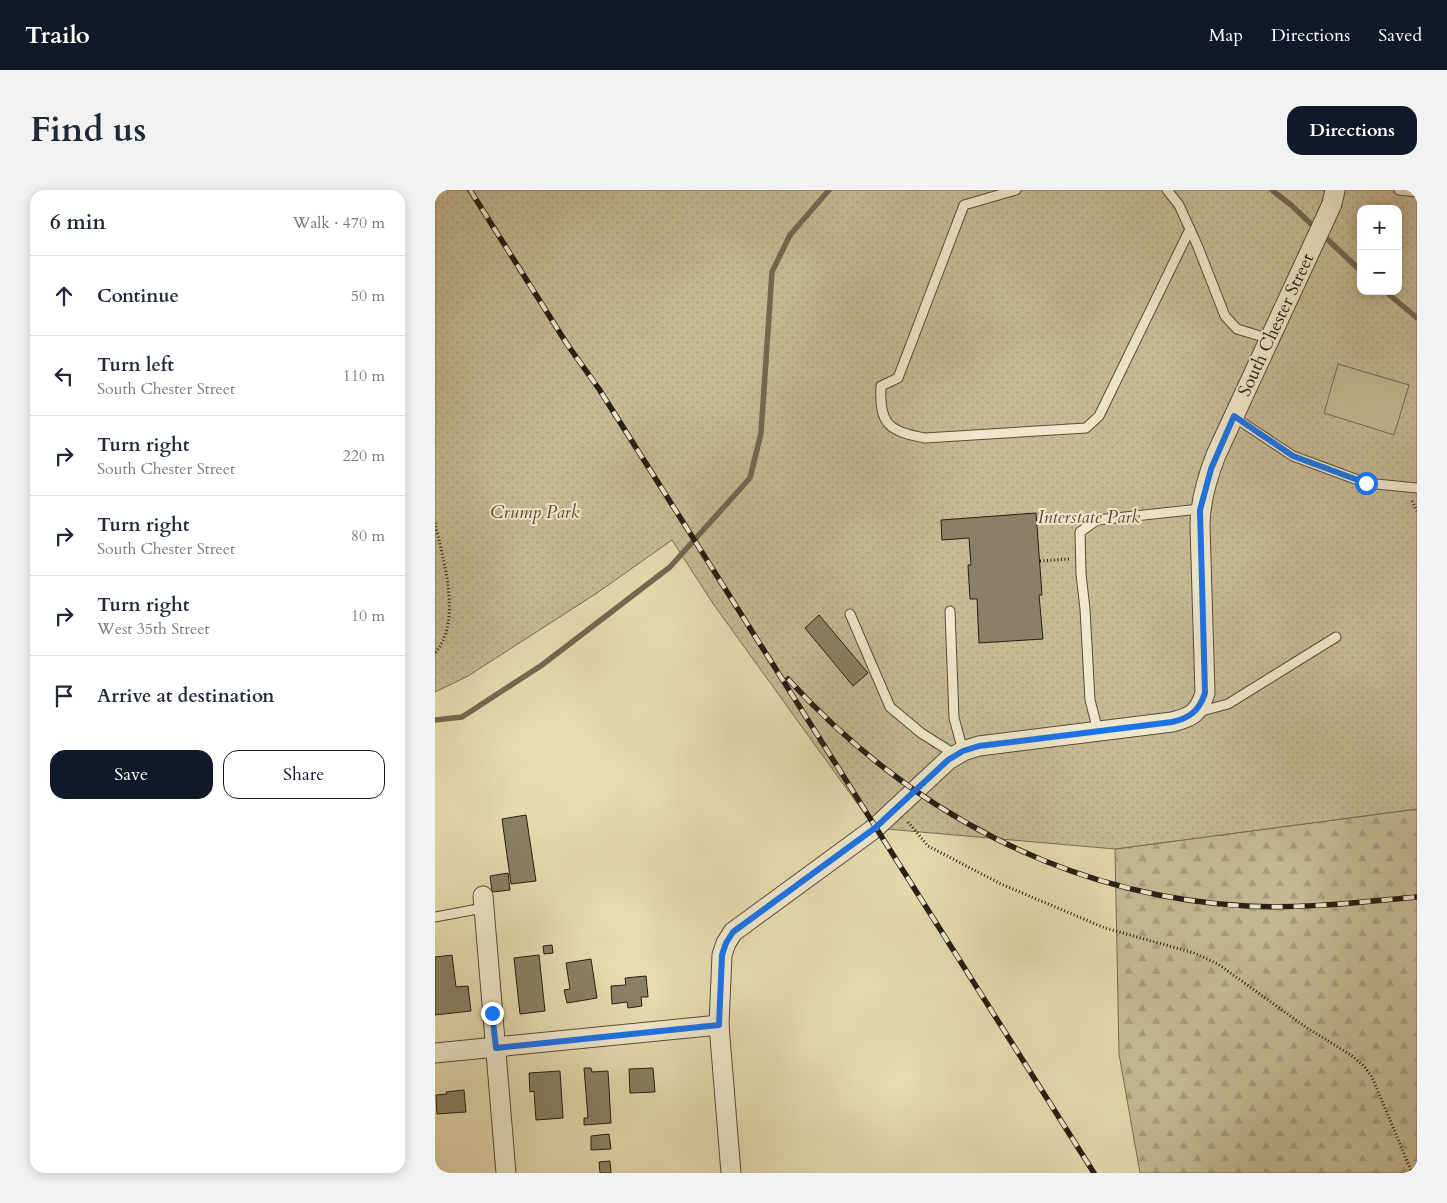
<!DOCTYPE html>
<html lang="en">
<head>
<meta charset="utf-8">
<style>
  body { margin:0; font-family:Cardo,serif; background:#f2f2f3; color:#1f2937 }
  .controls { position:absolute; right:15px; top:15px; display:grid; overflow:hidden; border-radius:10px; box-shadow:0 2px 12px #0003 }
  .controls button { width:45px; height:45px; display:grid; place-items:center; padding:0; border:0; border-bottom:1px solid #e0e1e3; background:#fff; color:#1f2937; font:25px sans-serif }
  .stop { position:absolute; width:15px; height:15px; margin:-11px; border:4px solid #1a73e8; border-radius:50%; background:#fff }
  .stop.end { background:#1a73e8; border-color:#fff; box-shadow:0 1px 5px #0008 }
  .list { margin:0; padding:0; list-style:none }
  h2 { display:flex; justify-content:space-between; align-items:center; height:65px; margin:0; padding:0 20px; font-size:21px }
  h2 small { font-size:16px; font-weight:400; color:#747a83 }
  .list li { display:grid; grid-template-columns:32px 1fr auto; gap:15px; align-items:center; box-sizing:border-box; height:80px; padding:0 20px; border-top:1px solid #e0e1e3 }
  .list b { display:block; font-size:19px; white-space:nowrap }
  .list p { margin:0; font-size:16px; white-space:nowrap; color:#747a83 }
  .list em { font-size:16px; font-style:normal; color:#747a83 }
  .actions { display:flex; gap:10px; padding:15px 20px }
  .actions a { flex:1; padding:11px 0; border:1px solid #111827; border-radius:15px; text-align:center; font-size:18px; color:#111827 }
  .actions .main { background:#111827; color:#fff }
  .icon { flex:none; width:28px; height:28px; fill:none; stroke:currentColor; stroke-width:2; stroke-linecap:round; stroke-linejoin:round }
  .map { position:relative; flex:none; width:982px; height:983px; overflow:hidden; border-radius:15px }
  header { display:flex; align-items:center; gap:30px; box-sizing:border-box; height:70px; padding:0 25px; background:#111827; color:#fff }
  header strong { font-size:24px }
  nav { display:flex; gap:28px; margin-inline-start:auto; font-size:18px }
  .intro { display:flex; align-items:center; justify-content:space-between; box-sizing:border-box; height:120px; padding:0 30px }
  h1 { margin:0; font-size:35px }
  .button { padding:12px 22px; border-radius:15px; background:#111827; color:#fff; font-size:18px; font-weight:700 }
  main { display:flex; gap:30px; padding:0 30px }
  aside { flex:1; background:#fff; border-radius:15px; box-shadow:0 2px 12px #0003 }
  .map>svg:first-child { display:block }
  .forest { fill:url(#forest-firs); stroke:#766c54 }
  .park { fill:url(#park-dots); stroke:#766c54; fill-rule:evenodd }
  .pitch { fill:#c6ba95; stroke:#766c54 }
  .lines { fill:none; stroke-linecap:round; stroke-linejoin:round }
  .stream { stroke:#736851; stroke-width:5.5 }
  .building { fill:#8a8065; stroke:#271e14 }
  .service-casing { stroke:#574d3b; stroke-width:11 }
  .minor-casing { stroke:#574d3b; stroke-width:21 }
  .path { stroke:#271e14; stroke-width:3; stroke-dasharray:1 2.5; stroke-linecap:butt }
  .service { stroke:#efe7cb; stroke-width:9 }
  .minor { stroke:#efe7cb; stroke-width:19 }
  .rail-casing { stroke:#271e14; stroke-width:5.5 }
  .rail { stroke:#efe7cb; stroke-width:4; stroke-dasharray:11; stroke-linecap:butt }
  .route { stroke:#1a73e8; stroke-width:6 }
  .labels { text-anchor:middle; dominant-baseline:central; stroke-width:4; stroke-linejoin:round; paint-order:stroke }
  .street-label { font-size:18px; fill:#271e14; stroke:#efe7cb }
  .park-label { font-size:18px; font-style:italic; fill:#574d3b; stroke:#efe7cb }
</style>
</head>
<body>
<header>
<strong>Trailo</strong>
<nav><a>Map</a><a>Directions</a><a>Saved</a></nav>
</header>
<div class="intro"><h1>Find us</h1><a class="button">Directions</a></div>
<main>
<aside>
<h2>6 min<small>Walk · 470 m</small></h2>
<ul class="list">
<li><svg class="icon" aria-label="ahead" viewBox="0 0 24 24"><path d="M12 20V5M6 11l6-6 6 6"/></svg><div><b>Continue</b></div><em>50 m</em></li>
<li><svg class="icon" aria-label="left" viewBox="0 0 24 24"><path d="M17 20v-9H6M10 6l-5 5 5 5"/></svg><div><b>Turn left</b><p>South Chester Street</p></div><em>110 m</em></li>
<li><svg class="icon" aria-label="right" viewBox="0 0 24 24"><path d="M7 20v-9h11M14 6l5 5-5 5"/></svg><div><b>Turn right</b><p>South Chester Street</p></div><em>220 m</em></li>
<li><svg class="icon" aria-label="right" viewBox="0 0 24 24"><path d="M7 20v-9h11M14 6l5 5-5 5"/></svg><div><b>Turn right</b><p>South Chester Street</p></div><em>80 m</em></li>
<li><svg class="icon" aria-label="right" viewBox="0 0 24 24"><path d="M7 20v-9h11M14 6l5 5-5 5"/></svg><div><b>Turn right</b><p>West 35th Street</p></div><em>10 m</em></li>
<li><svg class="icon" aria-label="arrive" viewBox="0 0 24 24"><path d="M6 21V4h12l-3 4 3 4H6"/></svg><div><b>Arrive at destination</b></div></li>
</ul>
<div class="actions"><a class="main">Save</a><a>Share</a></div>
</aside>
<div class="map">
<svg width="982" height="983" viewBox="0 0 982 983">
  <defs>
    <pattern id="forest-firs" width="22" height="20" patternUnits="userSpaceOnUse" patternTransform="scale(1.25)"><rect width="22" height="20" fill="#c6ba95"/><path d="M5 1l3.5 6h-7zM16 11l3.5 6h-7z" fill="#aa9f80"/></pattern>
    <pattern id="park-dots" width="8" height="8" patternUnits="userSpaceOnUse" patternTransform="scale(1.25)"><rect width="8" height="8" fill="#c6ba95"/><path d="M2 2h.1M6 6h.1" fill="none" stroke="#aa9f80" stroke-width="1.8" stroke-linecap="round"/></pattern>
  </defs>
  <rect width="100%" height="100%" fill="#e6daaf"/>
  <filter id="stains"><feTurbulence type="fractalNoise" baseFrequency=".004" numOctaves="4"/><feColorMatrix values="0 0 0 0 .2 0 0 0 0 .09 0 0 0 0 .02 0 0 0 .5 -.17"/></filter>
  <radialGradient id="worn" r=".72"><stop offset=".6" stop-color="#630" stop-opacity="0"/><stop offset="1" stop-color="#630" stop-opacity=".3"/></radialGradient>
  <polygon class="forest" points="982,619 982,983 705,983 684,864 680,659"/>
  <path class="park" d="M0 0H982V619L680 659 440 638 279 415 237 350 162 403 33 486 0 502ZM926 19H963V101H926Z"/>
  <polygon class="pitch" points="903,174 974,195 959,245 889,223"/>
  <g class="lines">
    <g class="stream">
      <polyline points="837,0 856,15 926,81"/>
      <polyline points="950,101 982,128"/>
      <polyline points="0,530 27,527 107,475 235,377 315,288 326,243 337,82 355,45 394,0"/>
    </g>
  </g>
  <g class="building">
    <polygon points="601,323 607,405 604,405 608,449 544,453 542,409 535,409 533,375 536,375 534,348 507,350 506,330"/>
    <polygon points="384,425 433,483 418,496 370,438"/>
    <polygon points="91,625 101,691 76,694 67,629"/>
    <polygon points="73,683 75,700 57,702 55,686"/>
    <polygon points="117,755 118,763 109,764 108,756"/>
    <polygon points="17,765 21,797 33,796 36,821 0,825 0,767"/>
    <polygon points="104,765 110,821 85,824 79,768"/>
    <polygon points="156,769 162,808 132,813 129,800 135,799 131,773"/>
    <polygon points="211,786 213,807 206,807 207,816 193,818 192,812 177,814 176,796 191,795 190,788"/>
    <polygon points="149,878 156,878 157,882 173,881 176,933 149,935 149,928 153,928"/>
    <polygon points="218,878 220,902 195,903 194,879"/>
    <polygon points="125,881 128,928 101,930 99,901 95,902 94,883"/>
    <polygon points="29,900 31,922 2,924 1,905 12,904 11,902"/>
    <polygon points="174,944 176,959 156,960 156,946"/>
    <polygon points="175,971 176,983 165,983 164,972"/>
  </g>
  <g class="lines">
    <defs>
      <g id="service">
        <path d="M581 0 529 15 463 188 446 196C444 235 454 241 490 248L651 238 664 226 755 39"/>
        <polyline points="732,0 744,15 763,57 790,126 802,139 835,149"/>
        <polyline points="964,0 982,2"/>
        <polyline points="799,227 858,266 931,293 982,298"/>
        <polyline points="515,421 519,528 528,561"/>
        <polyline points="415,424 455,517 486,543 521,565"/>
        <polyline points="763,522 793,514 901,447"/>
        <polyline points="663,541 655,510 650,419 646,384 645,342 662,330 765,319"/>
        <polyline points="0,727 48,718"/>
      </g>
      <g id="minor">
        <polyline points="48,706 71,983"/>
        <polyline points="0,863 284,835"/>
        <path d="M296 983 284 835 287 765 291 753 298 742 440 638 513 570 528 561 544 556 737 532C757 527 764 523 770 503L765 336C765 312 772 288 781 265L897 14 900 0"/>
      </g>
    </defs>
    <use href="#service" class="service-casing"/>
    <use href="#minor" class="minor-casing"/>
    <g class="path">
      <polyline points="977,311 982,321"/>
      <path d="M0 333C8 370 28 431 0 463"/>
      <polyline points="605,371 634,369"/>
      <polyline points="473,632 493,656 566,694 670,738 759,763 783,774 872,838 916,865 929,876 937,887 977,983"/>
    </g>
    <use href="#service" class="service"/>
    <use href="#minor" class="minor"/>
    <defs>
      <g id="rail">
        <polyline points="35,0 132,154 164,199 659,983"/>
        <path d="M353 489C474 621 631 706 812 716 869 719 926 712 982 707"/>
      </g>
    </defs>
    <use href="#rail" class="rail-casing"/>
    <use href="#rail" class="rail"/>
  </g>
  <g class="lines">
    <path class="route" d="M57 823 61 858 284 835 287 765 291 753 298 742 440 638 513 570 528 561 544 556 737 532C755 528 764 521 770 503L765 320 776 279 799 226 858 266 931 293"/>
  </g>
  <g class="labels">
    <g class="street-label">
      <text transform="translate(841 135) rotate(-65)">South Chester Street</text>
    </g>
    <g class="park-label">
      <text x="100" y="322">Crump Park</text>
      <text x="654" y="327">Interstate Park</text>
    </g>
  </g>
  <rect width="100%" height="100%" filter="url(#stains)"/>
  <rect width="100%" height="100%" fill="url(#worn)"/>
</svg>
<div class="controls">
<button>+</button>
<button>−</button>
</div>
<div class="stop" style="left:931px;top:293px"></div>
<div class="stop end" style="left:57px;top:823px"></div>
</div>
</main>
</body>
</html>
